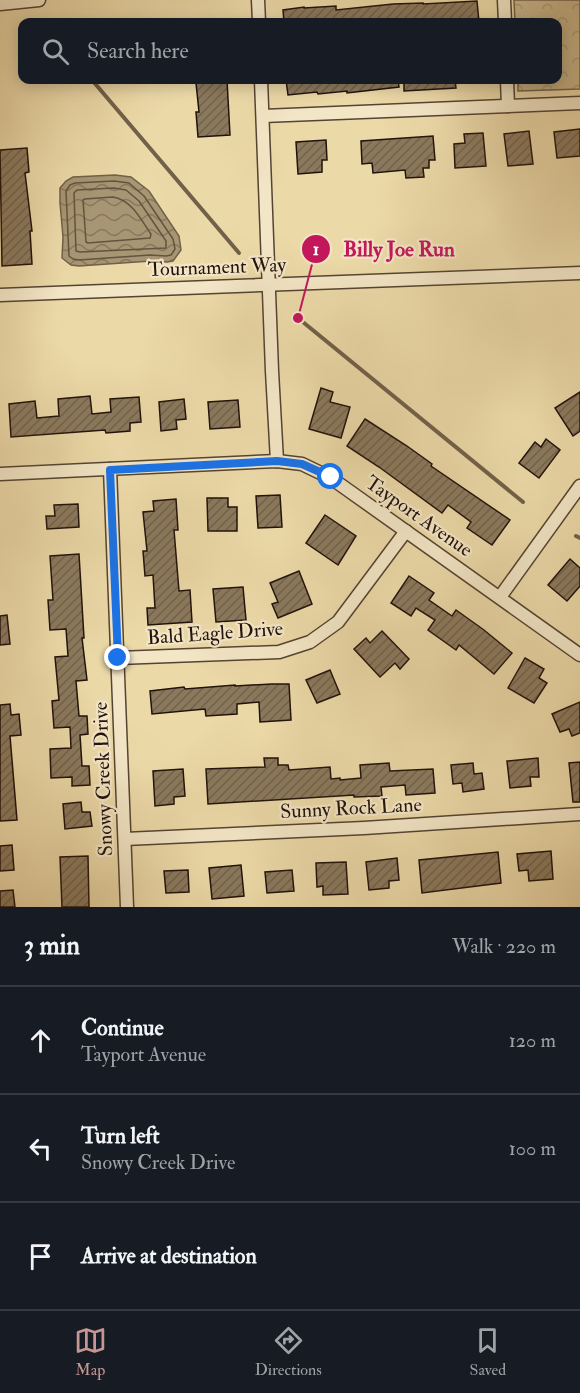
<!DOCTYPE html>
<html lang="en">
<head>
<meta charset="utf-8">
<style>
  body { margin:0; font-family:"IM FELL Double Pica",serif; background:#242831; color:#f1f3f6 }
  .stop { position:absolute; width:18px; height:18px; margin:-14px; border:4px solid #1a73e8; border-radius:50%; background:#fff }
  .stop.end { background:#1a73e8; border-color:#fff; box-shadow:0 2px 6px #0008 }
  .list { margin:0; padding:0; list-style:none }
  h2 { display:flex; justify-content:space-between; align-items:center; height:78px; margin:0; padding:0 24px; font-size:26px }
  h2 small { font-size:20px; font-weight:400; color:#9ea1a6 }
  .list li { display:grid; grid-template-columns:39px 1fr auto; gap:18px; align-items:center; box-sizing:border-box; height:108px; padding:0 24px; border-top:2px solid #363941 }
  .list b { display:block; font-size:22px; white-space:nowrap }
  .list p { margin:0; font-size:20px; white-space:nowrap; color:#9ea1a6 }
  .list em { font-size:20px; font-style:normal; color:#9ea1a6 }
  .icon { flex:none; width:33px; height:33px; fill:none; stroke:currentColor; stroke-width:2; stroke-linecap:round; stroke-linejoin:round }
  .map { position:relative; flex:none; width:580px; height:907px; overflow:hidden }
  .search { position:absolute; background:#171b24; box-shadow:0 3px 15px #0003; left:18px; right:18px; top:18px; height:66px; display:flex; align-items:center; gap:15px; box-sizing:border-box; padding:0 21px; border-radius:12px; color:#9ea1a6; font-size:22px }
  .sheet { height:402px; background:#171b24 }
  nav { display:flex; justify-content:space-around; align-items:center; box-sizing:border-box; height:84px; border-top:2px solid #363941; background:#171b24; font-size:16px; color:#9ea1a6 }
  nav a { display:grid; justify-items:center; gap:3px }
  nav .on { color:#c59692 }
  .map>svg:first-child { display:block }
  .park { fill:url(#park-crowns); stroke:#75644c; stroke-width:1.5 }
  .water { fill:url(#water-waves); stroke:#716149; stroke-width:1.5 }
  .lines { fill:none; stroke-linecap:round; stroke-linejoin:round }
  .shore { stroke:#64543f; stroke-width:1.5 }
  .stream { stroke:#716149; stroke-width:4 }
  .building { fill:url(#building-hatch); stroke:#21120b; stroke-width:1.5 }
  .street-casing { stroke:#544432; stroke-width:15 }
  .street { stroke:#f3e6c6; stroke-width:12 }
  .route { stroke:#1a73e8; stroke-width:8 }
  .labels { text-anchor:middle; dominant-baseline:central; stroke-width:4.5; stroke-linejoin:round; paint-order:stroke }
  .street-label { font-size:20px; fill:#21120b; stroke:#f3e6c6 }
  .leader { fill:none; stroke:#c2185b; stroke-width:2 }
  .callout-dot { fill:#c2185b; stroke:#f3e6c6; stroke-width:2 }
  .mark-label { font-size:18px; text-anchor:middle; font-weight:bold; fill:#fff }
  .callout-label { font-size:21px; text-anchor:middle; font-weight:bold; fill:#c2185b; stroke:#f3e6c6; stroke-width:4.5; stroke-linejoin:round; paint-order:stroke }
</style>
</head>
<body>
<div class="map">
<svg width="580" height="907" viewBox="0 0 580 907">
  <defs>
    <pattern id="park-crowns" width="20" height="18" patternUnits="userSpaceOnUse" patternTransform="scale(1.5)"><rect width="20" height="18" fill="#c9b78d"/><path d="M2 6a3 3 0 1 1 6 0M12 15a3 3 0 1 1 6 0" fill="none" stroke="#ac9c78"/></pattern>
    <pattern id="water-waves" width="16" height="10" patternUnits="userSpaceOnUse" patternTransform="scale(1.5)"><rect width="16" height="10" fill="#a79573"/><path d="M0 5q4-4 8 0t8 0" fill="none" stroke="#88785d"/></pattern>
    <pattern id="building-hatch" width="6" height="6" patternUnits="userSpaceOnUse" patternTransform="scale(1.5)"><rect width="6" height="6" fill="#8b795d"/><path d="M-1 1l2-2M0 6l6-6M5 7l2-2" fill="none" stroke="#71624b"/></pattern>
  </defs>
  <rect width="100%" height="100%" fill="#ecd9a8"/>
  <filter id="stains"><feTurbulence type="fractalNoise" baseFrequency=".00333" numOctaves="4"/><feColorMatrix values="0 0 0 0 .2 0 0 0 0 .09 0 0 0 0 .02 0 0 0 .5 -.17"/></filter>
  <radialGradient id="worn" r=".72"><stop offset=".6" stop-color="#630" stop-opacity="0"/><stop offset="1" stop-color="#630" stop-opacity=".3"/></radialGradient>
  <polygon class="park" points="514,0 580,0 580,89 518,91 518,80 558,80 558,22 515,22"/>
  <polygon class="water" points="115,175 131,177 149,191 179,236 181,250 173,261 167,262 151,261 79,266 71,265 62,258 63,237 60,203 60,188 66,181 73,177"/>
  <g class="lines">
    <g class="shore">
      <polygon points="114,181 129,183 144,196 173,239 175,249 171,255 166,256 150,255 79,260 73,259 69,256 66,191 70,185 75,183"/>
      <polygon points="114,188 126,190 139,201 166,241 166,248 80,252 76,251 74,193 77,190"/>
      <path d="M113 197C132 200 141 220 151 234L150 238 88 243 86 242 83 200 85 199Z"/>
    </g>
    <g class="stream">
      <polyline points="92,80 239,253"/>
      <polyline points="298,318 523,502"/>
      <polyline points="576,536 580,538"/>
    </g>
  </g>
  <g class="building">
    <polygon points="477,1 479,22 284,22 283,10 304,7 304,8 336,6 336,10 393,4 423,3 423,4"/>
    <polygon points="227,80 230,135 198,137 196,112 199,112 196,83"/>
    <polygon points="286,80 398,80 399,87 347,93 347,91 318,94 317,92 288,95"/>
    <polygon points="404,80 455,80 456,88 404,91"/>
    <polygon points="580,129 580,156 557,158 554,132"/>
    <polygon points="529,131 533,164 508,166 504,134"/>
    <polygon points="483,133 486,166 455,168 454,144 465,143 464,134"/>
    <polygon points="433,136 435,160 429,160 429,168 423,168 424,177 406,178 405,170 373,173 372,163 362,164 361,141"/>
    <polygon points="326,140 327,160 322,160 322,172 298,174 296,142"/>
    <polygon points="27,148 29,172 25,173 32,231 30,231 32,264 2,266 0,150"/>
    <polygon points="321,388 333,392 330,402 350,407 341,438 309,429"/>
    <polygon points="580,392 580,431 573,436 555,408"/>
    <polygon points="90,396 92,414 111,412 110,399 139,397 141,422 130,423 130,431 106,433 105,430 11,437 9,404 35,401 37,418 59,416 58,399"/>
    <polygon points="184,399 186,419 176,420 177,429 161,431 159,402"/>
    <polygon points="238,400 240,427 210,429 208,402"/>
    <polygon points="365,419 407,446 432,464 431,466 510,520 492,545 467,528 471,522 448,505 442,513 379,467 347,446"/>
    <polygon points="546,439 560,450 539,478 519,463 535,442 541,447"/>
    <polygon points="280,495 282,527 258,528 256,496"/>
    <polygon points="207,498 228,498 228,507 237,507 237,531 208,531"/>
    <polygon points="176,499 178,530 174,530 179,591 190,590 192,622 148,625 147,608 155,608 153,575 145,576 143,551 147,551 143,512 154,511 153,501"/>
    <polygon points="78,504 79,527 47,529 46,516 55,516 54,505"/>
    <polygon points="325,515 356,536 338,565 306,543"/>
    <polygon points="79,554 84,638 82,638 87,680 76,681 79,716 87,716 88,734 80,735 82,766 89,766 90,785 72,786 72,777 51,778 50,749 71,748 70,727 54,728 52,701 59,700 55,657 68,656 66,629 50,630 48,600 53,600 50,556"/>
    <polygon points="570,559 580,568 580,586 567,601 548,585"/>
    <polygon points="299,571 312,604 278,618 272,604 278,602 270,583"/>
    <polygon points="409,576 434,593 429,600 452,616 456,610 484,630 512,653 494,674 459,645 456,650 428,630 435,620 416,608 411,616 391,603"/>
    <polygon points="243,587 246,620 216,622 213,589"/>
    <polygon points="7,615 10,644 0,645 0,616"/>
    <polygon points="382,631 409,659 400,669 395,663 380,677 354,649 366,638 370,643"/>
    <polygon points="525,658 544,669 539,678 547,683 534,703 508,688"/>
    <polygon points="330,670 340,694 317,703 306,680"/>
    <polygon points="272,684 289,684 291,720 260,722 259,702 237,704 237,714 206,716 205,709 152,714 150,691 184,687 185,689 235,685 235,686"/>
    <polygon points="580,702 580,733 572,736 569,729 560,732 552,714"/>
    <polygon points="10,704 11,715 19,714 21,735 10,736 17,820 0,821 0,705"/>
    <polygon points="264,758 278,758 278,765 288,765 289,770 330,767 331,779 340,778 340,780 361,778 360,765 389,763 390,771 433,769 435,793 406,795 405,785 381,787 382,796 354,797 354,795 208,804 206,769 265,767"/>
    <polygon points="538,758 539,777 530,777 531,786 510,788 507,761"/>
    <polygon points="580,762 580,802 573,802 569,763"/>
    <polygon points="473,763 474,774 482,773 484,789 463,792 462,783 453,784 451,765"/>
    <polygon points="183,769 185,796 174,797 174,804 155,806 153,771"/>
    <polygon points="81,802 82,812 90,812 92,826 65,829 63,804"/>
    <polygon points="12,845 14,870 0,871 0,846"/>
    <polygon points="551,851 553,879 529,881 528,870 519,871 517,854"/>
    <polygon points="498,852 501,883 422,893 419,860"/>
    <polygon points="88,856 89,907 62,907 60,857"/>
    <polygon points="397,858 399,880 389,881 389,888 369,890 366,862"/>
    <polygon points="346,862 348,894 323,895 323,886 317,887 316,863"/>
    <polygon points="241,865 244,896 212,899 209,868"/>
    <polygon points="188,870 189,892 166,893 164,871"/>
    <polygon points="292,870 294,891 267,893 265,872"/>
    <polygon points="13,890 15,907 0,907 0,891"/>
  </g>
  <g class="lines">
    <defs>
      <g id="street">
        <polyline points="258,0 259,22"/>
        <polyline points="504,0 505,22"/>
        <polyline points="0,4 39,0"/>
        <polyline points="261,80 272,371 277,461"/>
        <polyline points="507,80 508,106"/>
        <polyline points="263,116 580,103"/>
        <polyline points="0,295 580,273"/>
        <polyline points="110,469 127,907"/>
        <polyline points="0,474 277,461 302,464 331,478 580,655"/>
        <polyline points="500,597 580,486"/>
        <polyline points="118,658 279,652 310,642 338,622 406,531"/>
        <polyline points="125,839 364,828 580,814"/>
      </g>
    </defs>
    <use href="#street" class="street-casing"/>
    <use href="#street" class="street"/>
  </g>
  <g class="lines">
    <polyline class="route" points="118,658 110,470 277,461 302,464 331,477"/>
  </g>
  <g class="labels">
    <g class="street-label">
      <text transform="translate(217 267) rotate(-2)">Tournament Way</text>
      <text transform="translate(419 516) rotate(35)">Tayport Avenue</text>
      <text transform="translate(215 633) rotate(-4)">Bald Eagle Drive</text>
      <text transform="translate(103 779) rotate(-92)">Snowy Creek Drive</text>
      <text transform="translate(351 808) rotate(-3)">Sunny Rock Lane</text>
    </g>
  </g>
  <path class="leader" d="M298 318L316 249"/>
  <g class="callout-dot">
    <circle cx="298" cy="318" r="6"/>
    <circle cx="316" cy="249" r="15"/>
  </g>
  <g class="mark-label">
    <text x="316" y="255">1</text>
  </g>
  <g class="callout-label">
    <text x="399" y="256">Billy Joe Run</text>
  </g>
  <rect width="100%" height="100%" filter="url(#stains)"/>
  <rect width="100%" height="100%" fill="url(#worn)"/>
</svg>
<div class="stop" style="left:331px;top:477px"></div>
<div class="stop end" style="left:118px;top:658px"></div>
<div class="search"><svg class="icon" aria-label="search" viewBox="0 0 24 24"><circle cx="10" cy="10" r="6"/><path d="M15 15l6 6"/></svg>Search here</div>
</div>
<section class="sheet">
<h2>3 min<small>Walk · 220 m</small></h2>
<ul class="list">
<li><svg class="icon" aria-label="ahead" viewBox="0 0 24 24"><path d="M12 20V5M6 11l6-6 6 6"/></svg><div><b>Continue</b><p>Tayport Avenue</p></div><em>120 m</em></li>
<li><svg class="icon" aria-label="left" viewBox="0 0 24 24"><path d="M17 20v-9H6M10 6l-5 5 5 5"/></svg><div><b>Turn left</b><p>Snowy Creek Drive</p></div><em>100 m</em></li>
<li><svg class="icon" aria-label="arrive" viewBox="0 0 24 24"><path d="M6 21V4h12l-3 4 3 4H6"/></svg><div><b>Arrive at destination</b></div></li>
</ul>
</section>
<nav>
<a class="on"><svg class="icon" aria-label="map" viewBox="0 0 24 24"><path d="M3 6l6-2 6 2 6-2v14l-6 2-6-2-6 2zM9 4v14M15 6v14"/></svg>Map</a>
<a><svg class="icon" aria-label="directions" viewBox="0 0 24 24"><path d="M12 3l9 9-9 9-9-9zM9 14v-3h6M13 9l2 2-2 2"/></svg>Directions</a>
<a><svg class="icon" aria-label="saved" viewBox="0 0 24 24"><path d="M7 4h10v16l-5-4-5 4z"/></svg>Saved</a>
</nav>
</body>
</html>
